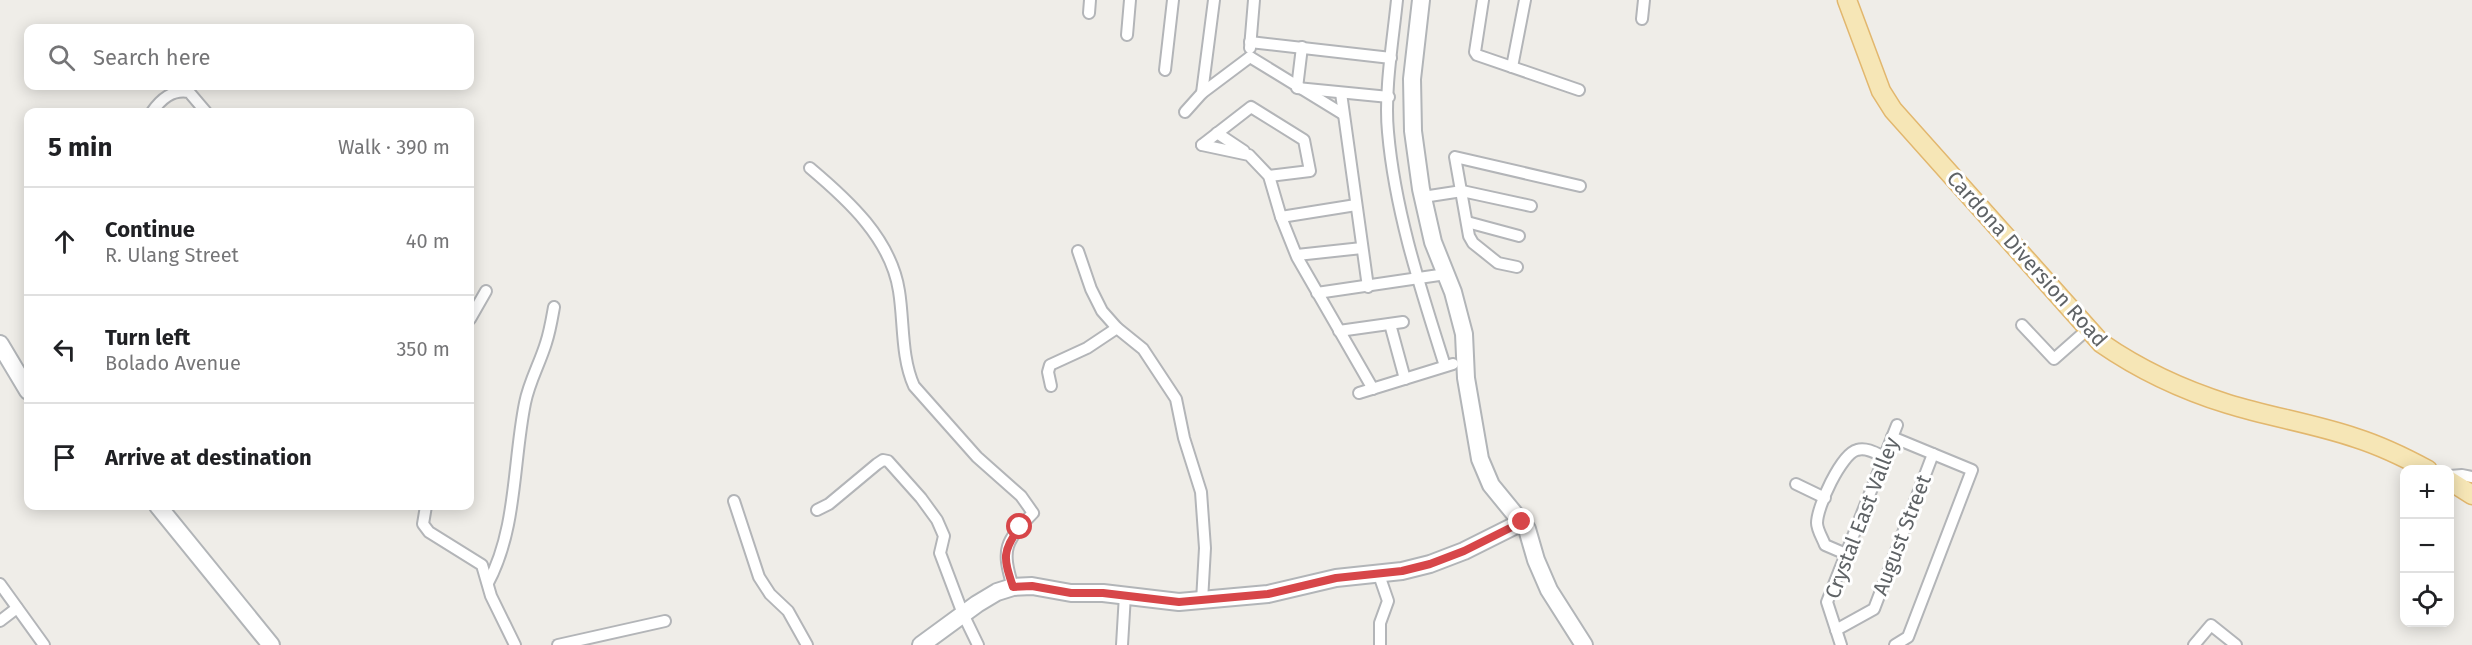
<!DOCTYPE html>
<html lang="en">
<head>
<meta charset="utf-8">
<style>
  body { margin:0; font-family:"Fira Sans",sans-serif; background:#f2f2f2; color:#202124 }
  .controls { position:absolute; right:18px; bottom:18px; display:grid; overflow:hidden; border-radius:12px; box-shadow:0 3px 15px #0003 }
  .controls button { width:54px; height:54px; display:grid; place-items:center; padding:0; border:0; border-bottom:2px solid #e0e0e0; background:#fff; color:#202124; font:30px sans-serif }
  .stop { position:absolute; width:18px; height:18px; margin:-14px; border:4px solid #d74649; border-radius:50%; background:#fff }
  .stop.end { background:#d74649; border-color:#fff; box-shadow:0 2px 6px #0008 }
  .list { margin:0; padding:0; list-style:none }
  h2 { display:flex; justify-content:space-between; align-items:center; height:78px; margin:0; padding:0 24px; font-size:26px }
  h2 small { font-size:20px; font-weight:400; color:#757577 }
  .list li { display:grid; grid-template-columns:39px 1fr auto; gap:18px; align-items:center; box-sizing:border-box; height:108px; padding:0 24px; border-top:2px solid #e0e0e0 }
  .list b { display:block; font-size:22px; white-space:nowrap }
  .list p { margin:0; font-size:20px; white-space:nowrap; color:#757577 }
  .list em { font-size:20px; font-style:normal; color:#757577 }
  .icon { flex:none; width:33px; height:33px; fill:none; stroke:currentColor; stroke-width:2; stroke-linecap:round; stroke-linejoin:round }
  .map { position:relative; flex:none; width:2472px; height:645px; overflow:hidden }
  .search { position:absolute; background:#fff; box-shadow:0 3px 15px #0003; left:24px; top:24px; width:450px; height:66px; display:flex; align-items:center; gap:15px; box-sizing:border-box; padding:0 21px; border-radius:12px; color:#757577; font-size:22px }
  .panel { position:absolute; background:#fff; box-shadow:0 3px 15px #0003; left:24px; top:108px; width:450px; height:402px; border-radius:12px }
  .map>svg:first-child { display:block }
  .lines { fill:none; stroke-linecap:round; stroke-linejoin:round }
  .street-casing { stroke:#b3b5b8; stroke-width:14 }
  .secondary-casing { stroke:#b2b5b8; stroke-width:20 }
  .primary-casing { stroke:#e2b76e; stroke-width:21 }
  .street { stroke:#fff; stroke-width:10 }
  .secondary { stroke:#fff; stroke-width:16 }
  .primary { stroke:#f6e6b6; stroke-width:18 }
  .route { stroke:#d74649; stroke-width:8 }
  .labels { text-anchor:middle; dominant-baseline:central; stroke-width:6; stroke-linejoin:round; paint-order:stroke }
  .street-label { font-size:21px; fill:#5f6366; stroke:#fff }
</style>
</head>
<body>
<div class="map">
<svg width="2472" height="645" viewBox="0 0 2472 645">
  <rect width="100%" height="100%" fill="#efede8"/>
  <g class="lines">
    <defs>
      <g id="street">
        <path d="M1397 0C1393 40 1384 92 1388 132 1395 212 1421 290 1445 366"/>
        <polyline points="1483,0 1475,52 1477,55 1579,90"/>
        <polyline points="1089,13 1090,0"/>
        <polyline points="1642,19 1644,0"/>
        <polyline points="1127,35 1130,0"/>
        <polyline points="1250,42 1391,58"/>
        <polyline points="1302,47 1297,88 1389,97"/>
        <polyline points="1250,48 1254,0"/>
        <polyline points="1250,57 1343,114"/>
        <polyline points="1512,67 1525,0"/>
        <polyline points="1165,70 1173,0"/>
        <polyline points="1202,93 1214,0"/>
        <polyline points="1341,93 1368,287"/>
        <path d="M152 112C161 99 172 89 189 92L206 112"/>
        <polyline points="1185,112 1202,93 1250,57"/>
        <polyline points="1217,133 1244,151"/>
        <polyline points="1202,145 1249,155 1269,176 1281,217 1297,257 1373,389"/>
        <polyline points="1202,145 1251,107 1304,140 1310,171 1269,176"/>
        <path d="M810 168C848 200 891 239 899 291 904 322 901 357 914 386L977 457 1021 496 1033 513C1005 542 1001 548 1013 587"/>
        <polyline points="1423,197 1462,191 1531,206"/>
        <polyline points="1281,217 1356,205"/>
        <polyline points="1467,222 1519,236"/>
        <polyline points="1078,251 1091,289 1102,311 1117,328 1143,349 1176,399 1184,438 1201,492 1205,548 1202,601"/>
        <polyline points="1297,255 1362,248"/>
        <polyline points="1517,267 1498,263 1473,243 1469,236 1455,157 1580,186"/>
        <polyline points="1317,293 1446,274"/>
        <polyline points="470,319 486,291"/>
        <polyline points="1390,324 1405,379"/>
        <polyline points="2022,325 2054,359 2088,329"/>
        <polyline points="1339,331 1403,322"/>
        <polyline points="1051,386 1048,372 1050,365 1087,348 1117,328"/>
        <polyline points="1359,393 1453,364"/>
        <polyline points="1892,437 1972,470 1908,637 1895,645"/>
        <polyline points="2450,476 2462,475 2472,477"/>
        <polyline points="1796,484 1825,498"/>
        <polyline points="734,501 759,577 770,594 788,611 807,645"/>
        <polyline points="426,506 423,524 429,532 482,565 491,596 515,645"/>
        <polyline points="817,510 829,504 877,464 883,460 888,461 921,498 937,520 944,536 940,553 963,614 978,645"/>
        <path d="M1846 554 1825 545C1823 539 1817 530 1817 523 1817 507 1841 454 1857 450 1866 447 1876 453 1884 457"/>
        <polyline points="1378,572 1388,601 1380,623 1380,645"/>
        <path d="M488 583C517 529 513 462 525 403 529 382 540 363 546 343 550 331 552 318 554 307"/>
        <polyline points="0,584 44,645"/>
        <polyline points="0,621 17,608"/>
        <polyline points="1836,630 1874,609 1933,454"/>
        <polyline points="558,645 665,621"/>
        <polyline points="1122,645 1125,595"/>
        <polyline points="1841,645 1827,602 1897,425"/>
        <polyline points="2194,645 2211,625 2236,645"/>
      </g>
      <g id="secondary">
        <polyline points="1421,0 1412,79 1413,131 1421,189 1433,242 1453,292 1464,334 1466,378 1480,459 1491,485 1527,529 1536,560 1549,590 1584,645"/>
        <polyline points="0,344 28,391"/>
        <polyline points="158,506 271,645"/>
        <polyline points="921,645 977,604 997,592 1013,587 1032,586 1071,593 1103,593 1179,602 1268,594 1336,578 1402,571 1430,564 1464,551 1522,522"/>
      </g>
      <g id="primary">
        <path d="M1847 0 1881 91 1893 110 2101 343C2140 370 2183 390 2228 404 2270 417 2315 424 2356 438 2381 446 2404 457 2428 470"/>
        <polyline points="2450,481 2472,495"/>
      </g>
    </defs>
    <use href="#street" class="street-casing"/>
    <use href="#secondary" class="secondary-casing"/>
    <use href="#primary" class="primary-casing"/>
    <use href="#street" class="street"/>
    <use href="#secondary" class="secondary"/>
    <use href="#primary" class="primary"/>
  </g>
  <g class="lines">
    <path class="route" d="M1020 527C1001 552 1004 559 1013 587L1032 586 1071 593H1103L1179 602 1268 594 1336 578 1402 571 1430 564 1464 551 1522 522"/>
  </g>
  <g class="labels">
    <g class="street-label">
      <text transform="translate(2027 259) rotate(48)">Cardona Diversion Road</text>
      <text transform="translate(1862 518) rotate(-69)">Crystal East Valley</text>
      <text transform="translate(1902 535) rotate(-69)">August Street</text>
    </g>
  </g>
</svg>
<div class="controls">
<button>+</button>
<button>−</button>
<button><svg class="icon" aria-label="locate" viewBox="0 0 24 24"><circle cx="12" cy="12" r="6"/><path d="M12 2v4M12 18v4M2 12h4M18 12h4"/></svg></button>
</div>
<div class="stop" style="left:1020px;top:527px"></div>
<div class="stop end" style="left:1522px;top:522px"></div>
<div class="search"><svg class="icon" aria-label="search" viewBox="0 0 24 24"><circle cx="10" cy="10" r="6"/><path d="M15 15l6 6"/></svg>Search here</div>
<section class="panel">
<h2>5 min<small>Walk · 390 m</small></h2>
<ul class="list">
<li><svg class="icon" aria-label="ahead" viewBox="0 0 24 24"><path d="M12 20V5M6 11l6-6 6 6"/></svg><div><b>Continue</b><p>R. Ulang Street</p></div><em>40 m</em></li>
<li><svg class="icon" aria-label="left" viewBox="0 0 24 24"><path d="M17 20v-9H6M10 6l-5 5 5 5"/></svg><div><b>Turn left</b><p>Bolado Avenue</p></div><em>350 m</em></li>
<li><svg class="icon" aria-label="arrive" viewBox="0 0 24 24"><path d="M6 21V4h12l-3 4 3 4H6"/></svg><div><b>Arrive at destination</b></div></li>
</ul>
</section>
</div>
</body>
</html>
